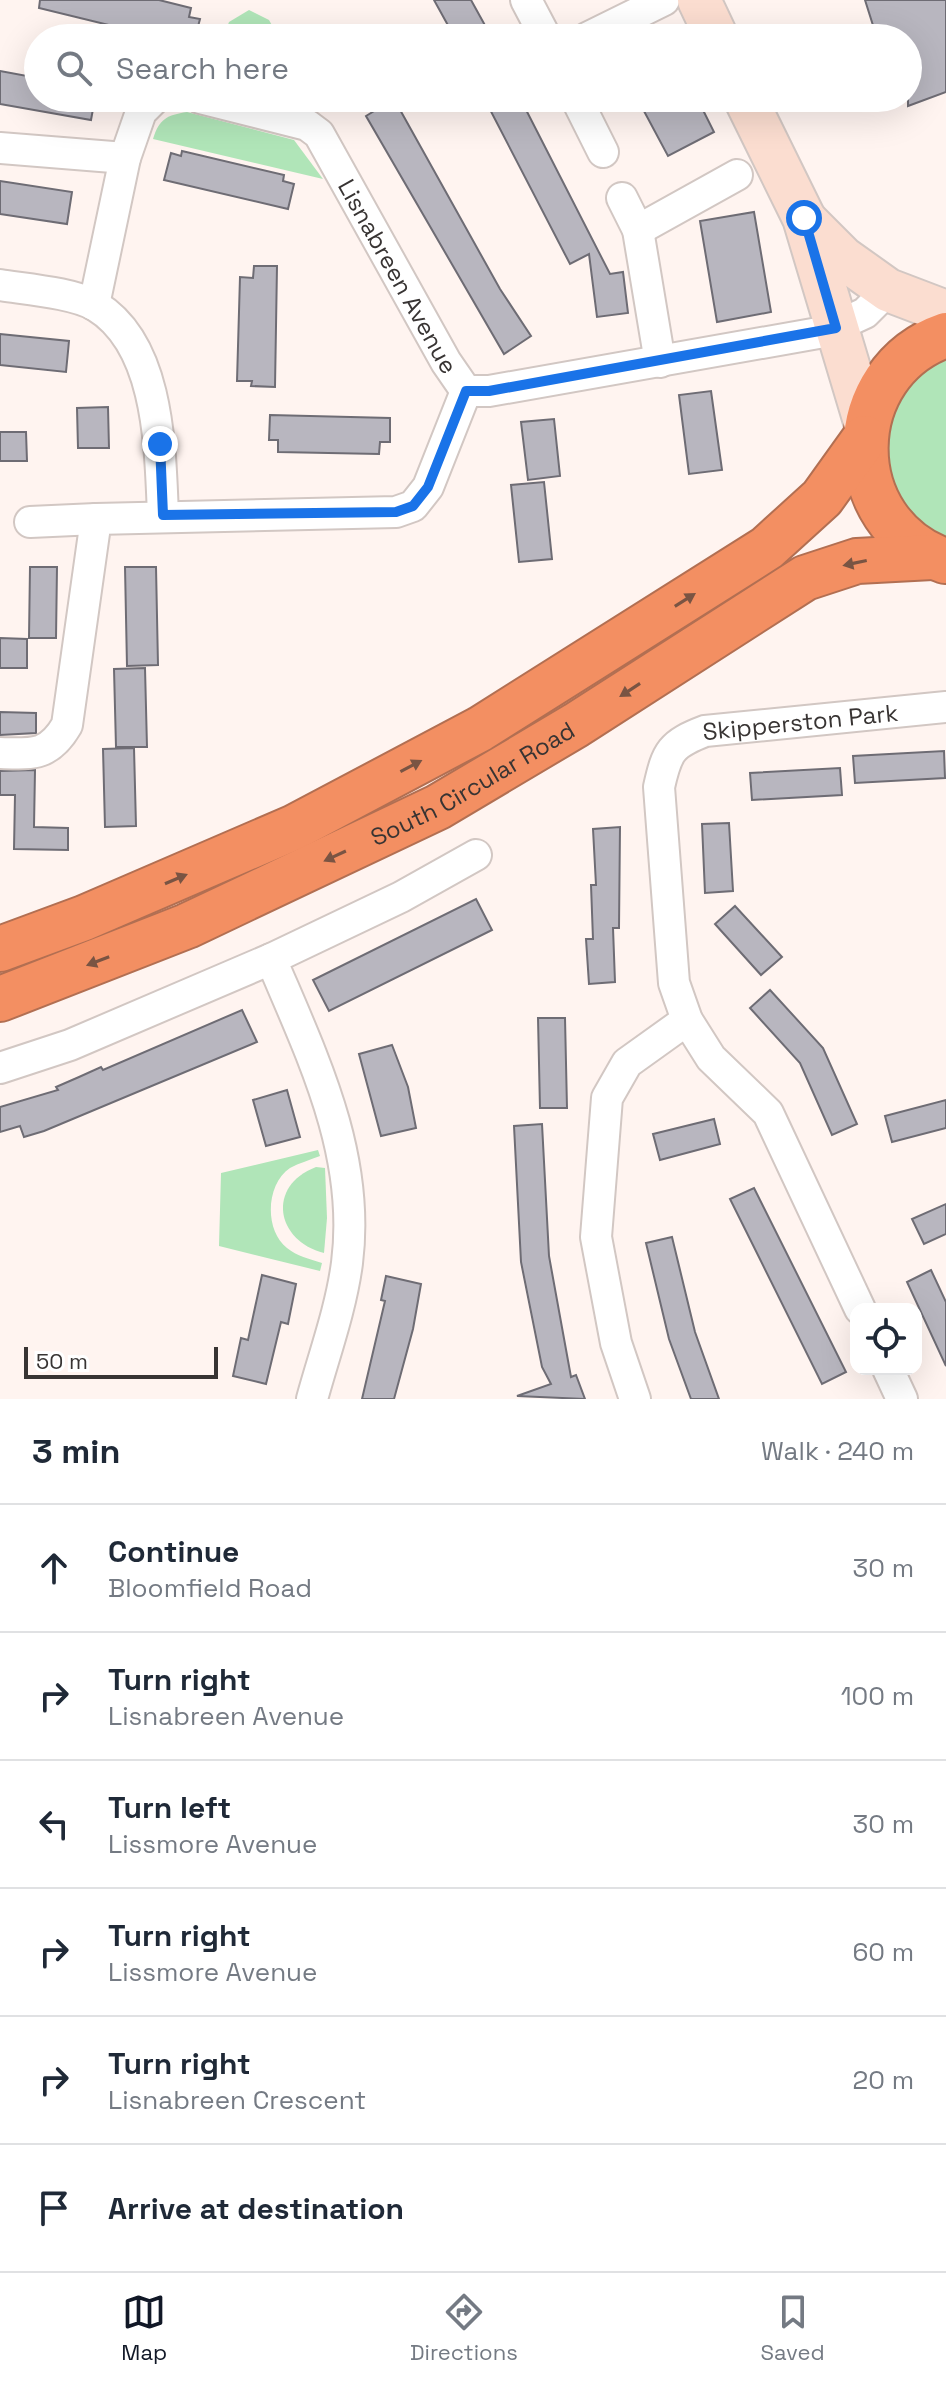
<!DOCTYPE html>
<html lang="en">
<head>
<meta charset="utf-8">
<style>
  body { margin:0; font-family:"Space Grotesk",sans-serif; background:#f2f2f3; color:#1f2937 }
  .controls { position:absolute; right:24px; bottom:24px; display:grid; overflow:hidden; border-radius:16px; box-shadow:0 8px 32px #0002 }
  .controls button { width:72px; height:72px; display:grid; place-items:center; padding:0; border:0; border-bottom:2px solid #e0e1e3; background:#fff; color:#1f2937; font:40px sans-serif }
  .scale { position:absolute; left:24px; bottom:20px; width:194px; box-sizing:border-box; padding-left:8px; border:4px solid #383433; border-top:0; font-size:22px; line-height:28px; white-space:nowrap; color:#383433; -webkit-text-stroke:6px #fff; paint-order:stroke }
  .stop { position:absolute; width:24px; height:24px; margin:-18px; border:6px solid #1a73e8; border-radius:50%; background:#fff }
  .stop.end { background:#1a73e8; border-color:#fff; box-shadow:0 2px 8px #0008 }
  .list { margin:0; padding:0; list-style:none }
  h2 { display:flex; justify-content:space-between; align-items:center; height:104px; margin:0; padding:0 32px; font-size:34px }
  h2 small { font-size:26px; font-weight:400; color:#747a83 }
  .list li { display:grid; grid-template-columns:52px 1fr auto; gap:24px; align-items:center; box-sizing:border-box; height:128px; padding:0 32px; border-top:2px solid #e0e1e3 }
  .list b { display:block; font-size:30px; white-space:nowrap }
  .list p { margin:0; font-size:26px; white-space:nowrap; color:#747a83 }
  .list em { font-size:26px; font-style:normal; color:#747a83 }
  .icon { flex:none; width:44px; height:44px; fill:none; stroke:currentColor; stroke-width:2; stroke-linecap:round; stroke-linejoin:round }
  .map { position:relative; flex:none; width:946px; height:1399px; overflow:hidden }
  .search { position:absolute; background:#fff; box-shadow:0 8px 32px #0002; left:24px; right:24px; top:24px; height:88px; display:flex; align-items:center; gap:20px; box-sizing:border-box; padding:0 28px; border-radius:44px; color:#747a83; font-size:30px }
  .sheet { height:872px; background:#fff }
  nav { display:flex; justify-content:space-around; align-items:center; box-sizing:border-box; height:112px; border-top:2px solid #e0e1e3; background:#fff; font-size:22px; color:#747a83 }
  nav a { display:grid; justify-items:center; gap:4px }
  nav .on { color:#111827 }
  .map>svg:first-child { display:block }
  .green { fill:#b0e5b8 }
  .building { fill:#b8b6bf; stroke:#6e6c74; stroke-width:2 }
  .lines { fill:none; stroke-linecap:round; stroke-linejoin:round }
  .street-casing { stroke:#d2c7c3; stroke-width:34 }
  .secondary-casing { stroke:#d2c7c3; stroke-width:46 }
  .highway-casing { stroke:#b26f52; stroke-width:48 }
  .street { stroke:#fff; stroke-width:30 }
  .secondary { stroke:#fbddd0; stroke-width:42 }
  .highway { stroke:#f38f62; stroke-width:44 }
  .oneway { fill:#795443 }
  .route { stroke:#1a73e8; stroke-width:10 }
  .labels { text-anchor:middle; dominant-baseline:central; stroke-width:7; stroke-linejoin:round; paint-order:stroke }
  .street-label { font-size:24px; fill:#383433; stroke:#fff }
</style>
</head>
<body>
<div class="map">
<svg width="946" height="1399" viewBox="0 0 946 1399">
  <rect width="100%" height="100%" fill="#fff4f0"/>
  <g class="green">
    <polygon points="249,10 269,20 279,38 223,38 229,22"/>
    <path d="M187 112 294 140 323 179 153 139C159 119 167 115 187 112Z"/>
    <path d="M946 356V540C935 533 919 526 910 516 862 465 888 384 946 356Z"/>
    <path d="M318 1150 320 1156C310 1160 299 1163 290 1168 266 1184 264 1230 287 1248 297 1256 309 1259 322 1263L320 1271 219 1246 221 1173Z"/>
    <path d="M316 1167 325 1168 327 1218 324 1253C276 1241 266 1186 316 1167Z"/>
  </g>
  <g class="building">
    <polygon points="40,0 159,0 191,8 189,17 200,19 195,38 162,38 39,8"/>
    <polygon points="434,0 471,0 492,38 455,38"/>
    <polygon points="865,0 946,0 946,92 908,106 908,38 877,38"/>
    <polygon points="0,71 38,78 38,98 95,98 91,120 0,104"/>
    <polygon points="484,98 520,98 610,274 623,272 628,313 597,317 589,254 570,264"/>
    <polygon points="637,98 697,98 714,132 668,156"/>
    <polygon points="394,99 500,289 531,336 504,354 366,116"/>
    <polygon points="182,151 284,175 283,181 294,184 288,209 164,180 171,153 181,156"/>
    <polygon points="0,181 72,192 67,224 0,214"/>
    <polygon points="754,212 771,312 717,322 700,221"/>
    <polygon points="254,266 277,266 275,387 251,386 252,381 237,381 240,277 253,278"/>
    <polygon points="0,334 69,341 66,372 0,365"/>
    <polygon points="711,391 722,470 689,474 679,395"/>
    <polygon points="108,407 109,448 78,448 77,408"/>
    <polygon points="270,415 390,418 390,442 380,442 379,454 278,452 278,440 269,440"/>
    <polygon points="554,419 560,476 528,480 521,422"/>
    <polygon points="0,432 26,432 27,461 0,461"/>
    <polygon points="544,482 552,559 519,562 511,485"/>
    <polygon points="30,567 57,567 56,638 29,638"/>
    <polygon points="125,567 156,567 158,665 127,666"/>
    <polygon points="0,638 27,639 27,668 0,668"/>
    <polygon points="145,668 147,747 116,747 114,669"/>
    <polygon points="0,712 36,713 36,733 0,735"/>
    <polygon points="134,748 136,826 105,827 103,749"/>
    <polygon points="944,751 945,778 855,783 853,756"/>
    <polygon points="840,768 842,795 752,800 750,773"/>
    <polygon points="35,770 34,827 68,828 68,850 14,849 15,795 0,795 0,771"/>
    <polygon points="729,823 733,891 705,893 702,824"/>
    <polygon points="620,827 619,928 613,928 615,982 589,984 586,939 593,939 591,885 596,885 593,829"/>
    <polygon points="476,899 492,930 329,1011 313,980"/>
    <polygon points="735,906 782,957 761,975 715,924"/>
    <polygon points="770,990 823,1048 857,1124 832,1135 800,1063 750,1008"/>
    <polygon points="242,1010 257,1042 44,1131 24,1137 20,1126 0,1132 0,1107 58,1090 56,1087 79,1077 101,1067 103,1070"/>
    <polygon points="538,1018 565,1018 567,1108 540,1108"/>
    <polygon points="392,1045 408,1087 416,1128 381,1136 359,1054"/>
    <polygon points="287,1090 300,1137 266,1146 253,1100"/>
    <polygon points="946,1100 946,1128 892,1142 885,1116"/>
    <polygon points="714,1119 720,1144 660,1160 653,1134"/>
    <polygon points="542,1124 549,1256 571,1377 576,1375 585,1399 517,1396 551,1384 542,1367 521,1262 514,1126"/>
    <polygon points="754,1188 846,1372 822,1384 730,1199"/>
    <polygon points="946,1204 946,1234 924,1244 912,1219"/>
    <polygon points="672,1237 695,1332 719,1399 691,1399 669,1339 646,1243"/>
    <polygon points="931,1270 946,1302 946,1366 907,1282"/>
    <polygon points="262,1275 296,1284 288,1324 281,1322 266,1384 233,1376 241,1338 248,1340"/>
    <polygon points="386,1276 421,1284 413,1329 394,1399 362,1399 385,1301 381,1300"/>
  </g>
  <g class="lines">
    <defs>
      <g id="street">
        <polyline points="526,0 546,38"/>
        <polyline points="587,38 664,0"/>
        <path id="s1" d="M200 98 307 125 319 134 446 362 466 391H489L824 332 865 313 888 290"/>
        <polyline points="576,98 603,152"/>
        <polyline points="0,148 125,158"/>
        <polyline points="622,198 638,230 660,362"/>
        <polyline points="638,230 737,175"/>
        <path d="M0 285C25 289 75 293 96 306 160 345 160 449 163 515"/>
        <polyline points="94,305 125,158 141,112 155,98"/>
        <polyline points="30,522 96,519"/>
        <path d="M0 753C33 754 49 756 67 725L96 519 396 512 413 506 428 487 466 391"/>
        <polyline points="0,1068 70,1045 271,959"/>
        <path id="s2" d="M860 1309 768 1113 711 1058 687 1020 674 983 659 787C667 751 671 744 705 731L946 707"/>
        <polyline points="888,1369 902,1399"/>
        <path d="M312 1399C324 1355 341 1309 347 1263 361 1154 312 1056 271 959L401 897 476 855"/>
        <polyline points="635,1399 616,1343 596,1237 607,1098 627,1063 687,1020"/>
      </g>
      <g id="secondary">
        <polyline points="699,0 717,38"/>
        <polyline points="745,98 804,218 866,425"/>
        <polyline points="805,220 843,258 888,290 946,312"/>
      </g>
      <g id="highway">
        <path d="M945 561C838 523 840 372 946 335"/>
        <polyline points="0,949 84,918 295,827 480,729 767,548 822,498 865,438"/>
        <path id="s3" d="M0 999 187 926 438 807 576 725 805 578 857 561 932 557"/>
      </g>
    </defs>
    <use href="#street" class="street-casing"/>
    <use href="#secondary" class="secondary-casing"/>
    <use href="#highway" class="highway-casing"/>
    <use href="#street" class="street"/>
    <use href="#secondary" class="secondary"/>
    <use href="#highway" class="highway"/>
  </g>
  <defs><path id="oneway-solid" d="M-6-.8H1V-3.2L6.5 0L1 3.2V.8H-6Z" transform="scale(2)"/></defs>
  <g class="oneway">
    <use href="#oneway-solid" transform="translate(855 563) rotate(168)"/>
    <use href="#oneway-solid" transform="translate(685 600) rotate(-32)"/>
    <use href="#oneway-solid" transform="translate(630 690) rotate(147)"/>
    <use href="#oneway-solid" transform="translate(411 766) rotate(-28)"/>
    <use href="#oneway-solid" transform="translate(335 856) rotate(155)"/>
    <use href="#oneway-solid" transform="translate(176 879) rotate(-23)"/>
    <use href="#oneway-solid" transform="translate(98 961) rotate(159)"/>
  </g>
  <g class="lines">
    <polyline class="route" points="160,444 163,515 396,512 413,506 428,487 466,391 489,391 836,328 804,218"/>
  </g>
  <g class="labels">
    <g class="street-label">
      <text stroke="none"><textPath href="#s1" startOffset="288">Lisnabreen Avenue</textPath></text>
      <text stroke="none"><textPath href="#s2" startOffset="750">Skipperston Park</textPath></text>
      <text stroke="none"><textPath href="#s3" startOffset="520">South Circular Road</textPath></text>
    </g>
  </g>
</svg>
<div class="controls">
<button><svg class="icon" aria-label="locate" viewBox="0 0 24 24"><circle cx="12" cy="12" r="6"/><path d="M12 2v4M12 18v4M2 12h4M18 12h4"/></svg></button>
</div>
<div class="scale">50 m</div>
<div class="stop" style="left:804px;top:218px"></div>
<div class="stop end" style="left:160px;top:444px"></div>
<div class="search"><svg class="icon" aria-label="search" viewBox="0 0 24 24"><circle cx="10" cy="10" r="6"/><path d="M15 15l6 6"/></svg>Search here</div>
</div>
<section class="sheet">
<h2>3 min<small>Walk · 240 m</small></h2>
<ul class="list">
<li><svg class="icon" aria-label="ahead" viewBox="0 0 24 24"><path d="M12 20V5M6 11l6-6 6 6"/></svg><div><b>Continue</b><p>Bloomfield Road</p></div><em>30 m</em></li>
<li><svg class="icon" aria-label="right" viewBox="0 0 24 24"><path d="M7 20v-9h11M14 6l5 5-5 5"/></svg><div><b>Turn right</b><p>Lisnabreen Avenue</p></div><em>100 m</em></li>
<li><svg class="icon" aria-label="left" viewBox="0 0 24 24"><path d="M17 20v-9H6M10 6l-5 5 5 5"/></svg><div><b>Turn left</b><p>Lissmore Avenue</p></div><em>30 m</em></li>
<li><svg class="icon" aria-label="right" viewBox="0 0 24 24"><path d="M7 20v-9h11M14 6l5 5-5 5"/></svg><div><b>Turn right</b><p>Lissmore Avenue</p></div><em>60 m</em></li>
<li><svg class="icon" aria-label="right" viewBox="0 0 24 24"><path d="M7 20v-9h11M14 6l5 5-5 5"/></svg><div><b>Turn right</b><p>Lisnabreen Crescent</p></div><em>20 m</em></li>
<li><svg class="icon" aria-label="arrive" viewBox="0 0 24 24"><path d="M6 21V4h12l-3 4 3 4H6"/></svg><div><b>Arrive at destination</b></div></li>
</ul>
</section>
<nav>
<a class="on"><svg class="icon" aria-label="map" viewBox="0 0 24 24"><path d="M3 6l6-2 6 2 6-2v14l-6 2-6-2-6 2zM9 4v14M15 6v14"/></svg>Map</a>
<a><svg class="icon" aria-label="directions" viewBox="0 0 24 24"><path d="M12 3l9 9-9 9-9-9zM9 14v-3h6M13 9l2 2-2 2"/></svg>Directions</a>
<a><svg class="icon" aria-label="saved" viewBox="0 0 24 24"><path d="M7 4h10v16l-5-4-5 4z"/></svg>Saved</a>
</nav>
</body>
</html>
